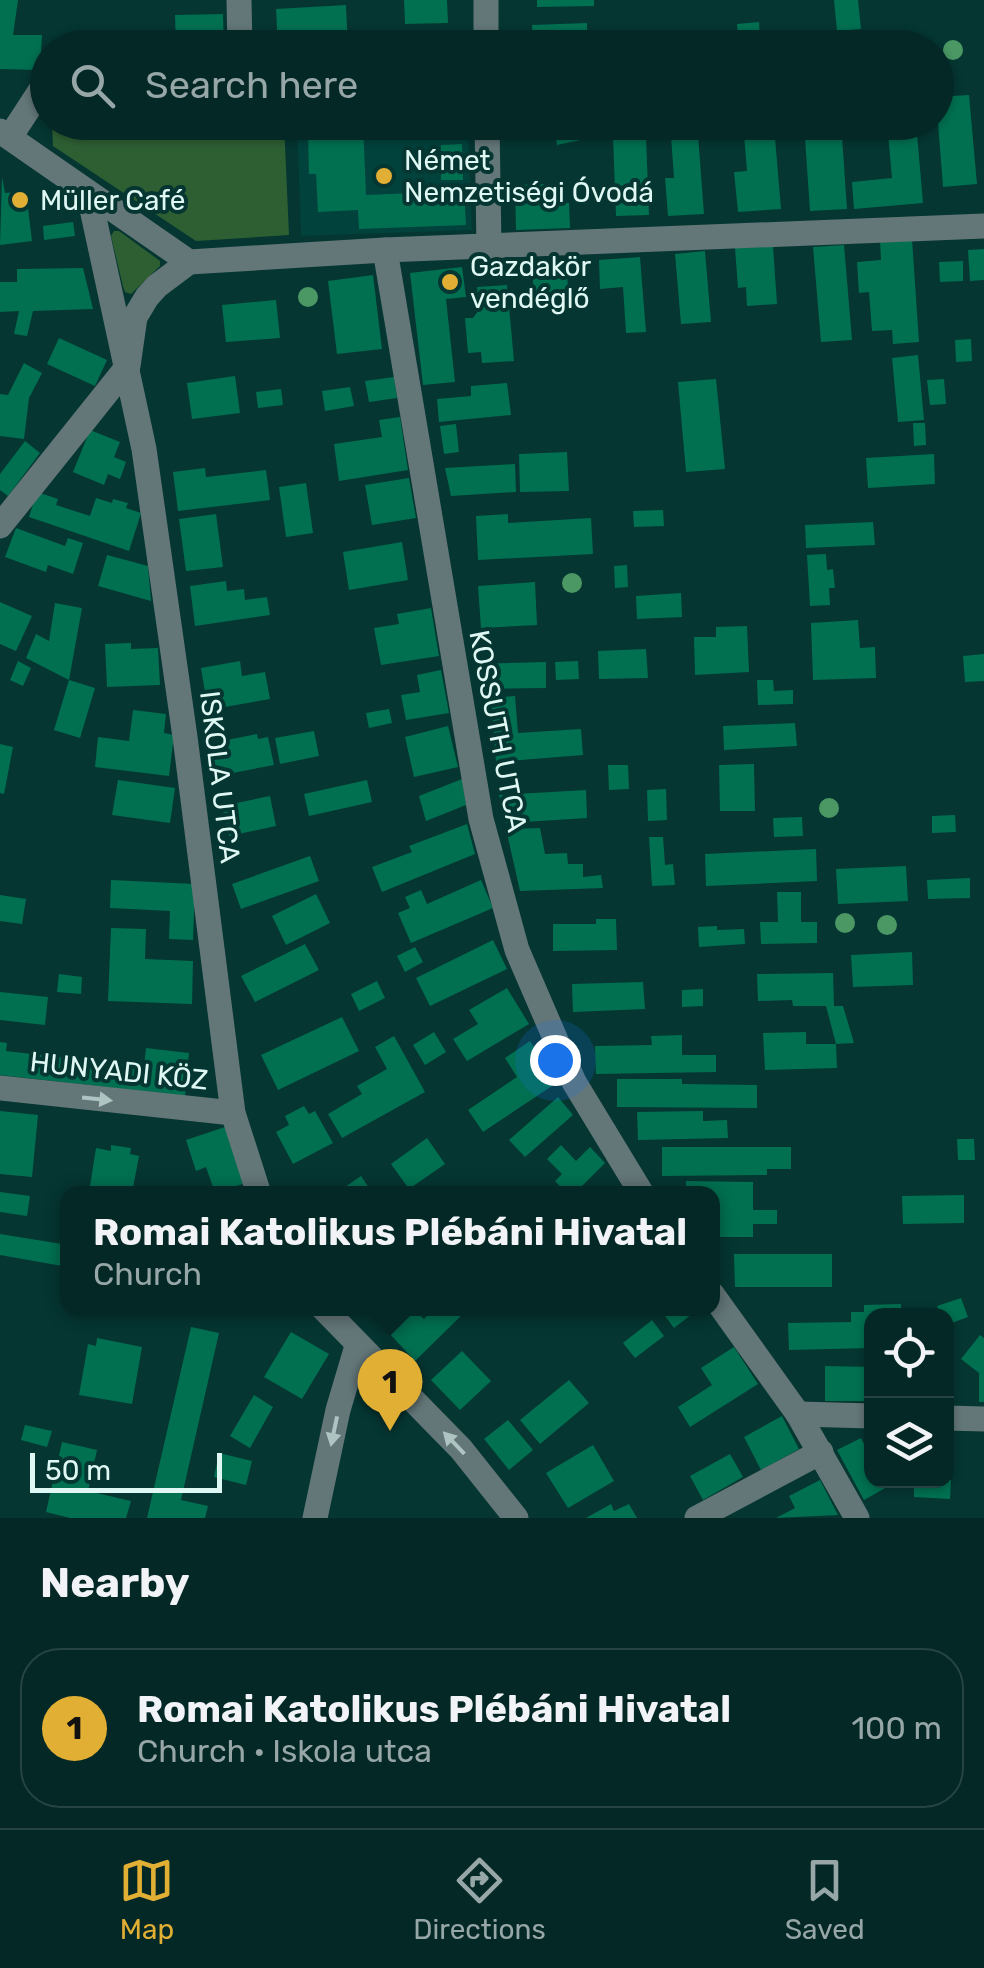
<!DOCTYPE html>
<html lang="en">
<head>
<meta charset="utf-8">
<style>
  body { margin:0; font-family:Rubik,sans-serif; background:#0d302e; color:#f1f3f6 }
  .controls { position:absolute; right:30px; bottom:30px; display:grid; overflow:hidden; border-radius:20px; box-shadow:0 2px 8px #0004 }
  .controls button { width:90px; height:90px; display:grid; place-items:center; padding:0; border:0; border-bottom:2px solid #254443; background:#042826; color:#f1f3f6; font:50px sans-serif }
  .scale { position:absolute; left:30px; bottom:25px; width:192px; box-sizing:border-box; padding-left:10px; border:5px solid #e0f8f4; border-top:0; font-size:28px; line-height:35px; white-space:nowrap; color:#e0f8f4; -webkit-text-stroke:8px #053632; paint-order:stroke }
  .you { position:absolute; left:555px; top:1060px; width:35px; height:35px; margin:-25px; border:8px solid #fff; border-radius:50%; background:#1a73e8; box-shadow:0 0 0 15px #1a73e833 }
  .badge { display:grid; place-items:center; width:65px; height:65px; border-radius:50%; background:#e1af34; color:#111; font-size:32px; font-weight:700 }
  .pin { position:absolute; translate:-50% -82px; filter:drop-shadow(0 2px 5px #0008) }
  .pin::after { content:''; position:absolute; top:52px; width:35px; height:30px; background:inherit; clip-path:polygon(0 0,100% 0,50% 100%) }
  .popup { position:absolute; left:60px; top:1186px; width:660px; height:130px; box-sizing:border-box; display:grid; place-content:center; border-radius:20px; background:#042826; filter:drop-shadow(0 2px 8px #0005); font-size:32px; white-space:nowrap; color:#97a6a7 }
  .popup b { font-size:38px; color:#f1f3f6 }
  .popup::after { content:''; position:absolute; left:50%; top:100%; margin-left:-20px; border:20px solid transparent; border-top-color:#042826 }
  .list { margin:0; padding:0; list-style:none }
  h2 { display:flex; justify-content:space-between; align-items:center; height:130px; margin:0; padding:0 40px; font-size:42px }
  h2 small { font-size:32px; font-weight:400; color:#97a6a7 }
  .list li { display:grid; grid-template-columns:65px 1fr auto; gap:30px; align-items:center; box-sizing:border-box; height:160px; margin:0 20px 20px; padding:0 20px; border:2px solid #254443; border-radius:40px }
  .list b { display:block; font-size:38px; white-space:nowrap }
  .list p { margin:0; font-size:32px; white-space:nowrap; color:#97a6a7 }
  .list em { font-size:32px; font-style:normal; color:#97a6a7 }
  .icon { flex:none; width:55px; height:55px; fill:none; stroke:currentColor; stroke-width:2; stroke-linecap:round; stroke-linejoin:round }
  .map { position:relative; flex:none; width:984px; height:1518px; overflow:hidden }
  .search { position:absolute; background:#042826; box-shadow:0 2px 8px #0004; left:30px; right:30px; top:30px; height:110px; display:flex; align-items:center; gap:25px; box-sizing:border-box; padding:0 35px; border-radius:55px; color:#97a6a7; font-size:38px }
  .sheet { height:310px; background:#042826 }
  nav { display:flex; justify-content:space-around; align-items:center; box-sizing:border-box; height:140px; border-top:2px solid #254443; background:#042826; font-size:28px; color:#97a6a7 }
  nav a { display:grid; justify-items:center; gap:5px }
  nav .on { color:#e1af34 }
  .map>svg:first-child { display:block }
  .built { fill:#01423d }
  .green { fill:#2e5f33 }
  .building { fill:#007051 }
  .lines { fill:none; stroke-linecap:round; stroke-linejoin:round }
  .minor { stroke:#637678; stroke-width:25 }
  .tree { fill:#4b9864 }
  .oneway { fill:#aec4c2 }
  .poi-dot { fill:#e1af34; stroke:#053632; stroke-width:4 }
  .labels { text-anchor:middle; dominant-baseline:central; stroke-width:8; stroke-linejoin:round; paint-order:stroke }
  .poi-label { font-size:28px; fill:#e0f8f4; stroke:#053632; text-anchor:start }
  .street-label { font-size:28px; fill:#e0f8f4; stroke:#053632 }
</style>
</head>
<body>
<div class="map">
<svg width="984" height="1518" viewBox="0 0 984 1518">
  <rect width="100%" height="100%" fill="#053632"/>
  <polygon class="built" points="297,123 468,123 472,230 301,236"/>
  <g class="green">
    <polygon points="52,123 284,123 289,235 196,241 53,146"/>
    <polygon points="114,231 119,231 160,261 160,266 131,294 125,292 123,286 111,236"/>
  </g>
  <g class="building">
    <polygon points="0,0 18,0 13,35 42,35 40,70 0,69"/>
    <polygon points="404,0 447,0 448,23 405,24"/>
    <polygon points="537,0 594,0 594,6 537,7"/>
    <polygon points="834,0 858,0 861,29 837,31"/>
    <polygon points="346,5 348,48 278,48 276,9"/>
    <polygon points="223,14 224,48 176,48 175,15"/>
    <polygon points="759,22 760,40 780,39 781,48 739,48 737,24"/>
    <polygon points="587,23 587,48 533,48 532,25"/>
    <polygon points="969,95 977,184 943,187 936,97"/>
    <polygon points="313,122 363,122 366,195 464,191 466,225 359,229 358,210 318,212 316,174 309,174 308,134 313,134"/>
    <polygon points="553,122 616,122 618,132 557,145"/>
    <polygon points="670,122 697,122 704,214 668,216 665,178 674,178"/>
    <polygon points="743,122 767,122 768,139 775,138 781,209 738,212 734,172 747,171"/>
    <polygon points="841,122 847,209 810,211 804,124"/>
    <polygon points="887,122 916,122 923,203 854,209 852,182 892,178"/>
    <polygon points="646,136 649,215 616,216 613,137"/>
    <polygon points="462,144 463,180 441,180 441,145"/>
    <polygon points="2,177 5,193 26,191 32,241 0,245"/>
    <polygon points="553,184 553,203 569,203 570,228 516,230 515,185"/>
    <polygon points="73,222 75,236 44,240 43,226"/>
    <polygon points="912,239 919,342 893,344 892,330 872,331 869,292 859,293 857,262 881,260 880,241"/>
    <polygon points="844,245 852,340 821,342 813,247"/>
    <polygon points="773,246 777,304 747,306 746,287 738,288 735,248"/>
    <polygon points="984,249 984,280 970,281 968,250"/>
    <polygon points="705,251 711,322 681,324 675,254"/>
    <polygon points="640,257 646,332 626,333 623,287 600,289 599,260"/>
    <polygon points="963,261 963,281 940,282 939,262"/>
    <polygon points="566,262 570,312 550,313 549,300 534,301 532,265"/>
    <polygon points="462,267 466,297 446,299 455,382 423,385 410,273"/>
    <polygon points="83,268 93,309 33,311 27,336 14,334 19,311 0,312 0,282 17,282 17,269"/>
    <polygon points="373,275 382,349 337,354 328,281"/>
    <polygon points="507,285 514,361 482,363 481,352 468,353 465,318 473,318 479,310 477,287"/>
    <polygon points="276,300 280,338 226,342 222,305"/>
    <polygon points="59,338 107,360 95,386 47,364"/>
    <polygon points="971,339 972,361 956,362 955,340"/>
    <polygon points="918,355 924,420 898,422 892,358"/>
    <polygon points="24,363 42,373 29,398 24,439 0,436 0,394 8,395"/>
    <polygon points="235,376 240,413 192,419 187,383"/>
    <polygon points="394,377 397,398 369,402 365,381"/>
    <polygon points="716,379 725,469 686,472 678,382"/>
    <polygon points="944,379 946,404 930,405 927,380"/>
    <polygon points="507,383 511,415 439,422 437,399 471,396 471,386"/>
    <polygon points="350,387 354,406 325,411 322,391"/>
    <polygon points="281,389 283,405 258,408 256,392"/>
    <polygon points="400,417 408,470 339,481 334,444 382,437 379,420"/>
    <polygon points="913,423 925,423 926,445 914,446"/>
    <polygon points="456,424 459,452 444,454 440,426"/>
    <polygon points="90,430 120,442 114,457 126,462 120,479 108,474 104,485 73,472"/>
    <polygon points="25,441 40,453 8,496 0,490 0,474"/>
    <polygon points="567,452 569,491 520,492 519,454"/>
    <polygon points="934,454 935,484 868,488 866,458"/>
    <polygon points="515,464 516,492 451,496 445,468"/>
    <polygon points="205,468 206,477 266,470 270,500 178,511 173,472"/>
    <polygon points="409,478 416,518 372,525 365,485"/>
    <polygon points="306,483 313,533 286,537 279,487"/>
    <polygon points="37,492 58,499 56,505 90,516 96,498 112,503 113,499 128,503 126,508 141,513 129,551 29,517"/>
    <polygon points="663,510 664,526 634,527 633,511"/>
    <polygon points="216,514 223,567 186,571 179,519"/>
    <polygon points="508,514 508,523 591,518 593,554 478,560 476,516"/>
    <polygon points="873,522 875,545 806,548 805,525"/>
    <polygon points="16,528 65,546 68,538 83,543 73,574 48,565 46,572 5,557"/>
    <polygon points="402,542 408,580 349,590 343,552"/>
    <polygon points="826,554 827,570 833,569 835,588 829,588 830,605 810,606 807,555"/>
    <polygon points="107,555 148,566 151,601 98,586"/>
    <polygon points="627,565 628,587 615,588 614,566"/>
    <polygon points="226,581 227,591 244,589 245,600 267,597 270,615 195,626 190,586"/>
    <polygon points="535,582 537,625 481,628 478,586"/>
    <polygon points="681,593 682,617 637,619 636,596"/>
    <polygon points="0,602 32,616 16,651 0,644"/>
    <polygon points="55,603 82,608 69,680 26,658 36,634 49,641"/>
    <polygon points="431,608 439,656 381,665 374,628 399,624 397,614"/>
    <polygon points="858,620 860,648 875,647 876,678 813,680 811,623"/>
    <polygon points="747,626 749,672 695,675 694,637 716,637 716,627"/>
    <polygon points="131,643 131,649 158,648 160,685 107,687 105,644"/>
    <polygon points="646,649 648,678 599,679 598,651"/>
    <polygon points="984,654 984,681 965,682 963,656"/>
    <polygon points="18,661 31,668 23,686 10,680"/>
    <polygon points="240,661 242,676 265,672 270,699 208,710 201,668"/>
    <polygon points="578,661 579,679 556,680 555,662"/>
    <polygon points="546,662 546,688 480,689 477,664"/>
    <polygon points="441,670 449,713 406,720 401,695 420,692 417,675"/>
    <polygon points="69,680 95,688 80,738 54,730"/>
    <polygon points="757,680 773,680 774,691 793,690 793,704 758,705"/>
    <polygon points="515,696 518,733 581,729 583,755 496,762 491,698"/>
    <polygon points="389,709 392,723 369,728 366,713"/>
    <polygon points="133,710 166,714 164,733 174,735 169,776 95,767 98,737 129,741"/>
    <polygon points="795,723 797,746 724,750 723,726"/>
    <polygon points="448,726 458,767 414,777 405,737"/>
    <polygon points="314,731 319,756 280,764 275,738"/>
    <polygon points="257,734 258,739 268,737 274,765 217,776 211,743"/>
    <polygon points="0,744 13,747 4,794 0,793"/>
    <polygon points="754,764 755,811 720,811 719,765"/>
    <polygon points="608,765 628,765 629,789 609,790"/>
    <polygon points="462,779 466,805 426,821 419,796"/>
    <polygon points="118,780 175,788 170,823 112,815"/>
    <polygon points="367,780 372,802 309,816 304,794"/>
    <polygon points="666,789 667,820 648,821 647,790"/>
    <polygon points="586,790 587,818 506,823 499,795"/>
    <polygon points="270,796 276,826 229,836 222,806"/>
    <polygon points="955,815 956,832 932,833 932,816"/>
    <polygon points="802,817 803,836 774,837 773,818"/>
    <polygon points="467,824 475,854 382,892 372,867 412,852 409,846"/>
    <polygon points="540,828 545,854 567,853 568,864 583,864 583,877 601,875 603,888 520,891 506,829"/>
    <polygon points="649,837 663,837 665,865 673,864 675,885 652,886"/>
    <polygon points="816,849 817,881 706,886 705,854"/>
    <polygon points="310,856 319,881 241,909 232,884"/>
    <polygon points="906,866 908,901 838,904 836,869"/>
    <polygon points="970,878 970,898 928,899 927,880"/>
    <polygon points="111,880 195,884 193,940 169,939 170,911 110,908"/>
    <polygon points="481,880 493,908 411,943 398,913 410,908 405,897 421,890 427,904"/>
    <polygon points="777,892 801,892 801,922 817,922 817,943 761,944 760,922 778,922"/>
    <polygon points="316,894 330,923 286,945 272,916"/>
    <polygon points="0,895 26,899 22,924 0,921"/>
    <polygon points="596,919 616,919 617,950 553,951 553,924 596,924"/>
    <polygon points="717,926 717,930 744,929 745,944 699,947 698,927"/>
    <polygon points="111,928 146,929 145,959 193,961 192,1004 108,1001"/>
    <polygon points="493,940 507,969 430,1006 416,978"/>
    <polygon points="305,944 319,970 255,1002 241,976"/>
    <polygon points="415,947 423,962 405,972 397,956"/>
    <polygon points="912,952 913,985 853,987 851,955"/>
    <polygon points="833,973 834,1006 843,1006 854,1043 836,1044 826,1006 793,1006 792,1000 758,1001 757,974"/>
    <polygon points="59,974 82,977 81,994 57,992"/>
    <polygon points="377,981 385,998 359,1011 351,994"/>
    <polygon points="643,982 645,1009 573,1012 572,984"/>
    <polygon points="507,988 529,1024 467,1061 453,1039 478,1024 469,1010"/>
    <polygon points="703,989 703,1006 682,1007 682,990"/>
    <polygon points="0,992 48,997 45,1025 0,1020"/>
    <polygon points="342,1017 359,1051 278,1090 261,1055"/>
    <polygon points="434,1032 446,1052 425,1065 413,1045"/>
    <polygon points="806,1032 806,1044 836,1044 837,1068 765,1070 763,1033"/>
    <polygon points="682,1035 682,1055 716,1055 716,1072 596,1074 595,1046 652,1045 651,1036"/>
    <polygon points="394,1036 425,1092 342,1138 328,1114 362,1094 357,1086 387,1069 375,1047"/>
    <polygon points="530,1041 558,1082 483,1132 468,1110 517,1077 505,1058"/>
    <polygon points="0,1042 7,1043 6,1051 144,1067 146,1048 189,1053 185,1096 0,1075"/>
    <polygon points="617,1079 682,1079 682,1084 757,1085 757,1108 617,1107"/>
    <polygon points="558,1097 573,1115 525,1157 509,1140"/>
    <polygon points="304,1106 309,1114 315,1111 333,1143 293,1164 276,1132 289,1125 285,1116"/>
    <polygon points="0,1111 38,1115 32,1177 0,1174"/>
    <polygon points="703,1111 703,1121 727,1120 728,1138 638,1140 637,1112"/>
    <polygon points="225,1127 243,1184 215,1193 206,1167 196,1171 186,1140"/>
    <polygon points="427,1138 445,1164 409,1189 391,1164"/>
    <polygon points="957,1139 974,1139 975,1160 958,1160"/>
    <polygon points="111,1145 131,1148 130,1154 139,1156 132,1193 90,1186 96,1148 111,1151"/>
    <polygon points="561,1145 576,1161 590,1147 605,1163 574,1194 567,1194 555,1181 562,1174 547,1159"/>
    <polygon points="662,1147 791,1147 791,1169 767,1169 767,1175 662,1176"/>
    <polygon points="361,1176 373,1194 335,1194"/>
    <polygon points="686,1181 753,1182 753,1210 777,1210 777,1224 753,1224 753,1237 712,1237 712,1194 686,1194"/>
    <polygon points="0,1192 30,1196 27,1216 0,1212"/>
    <polygon points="964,1195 964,1223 903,1224 902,1196"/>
    <polygon points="0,1234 68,1245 68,1267 0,1255"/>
    <polygon points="734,1254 832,1254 832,1287 735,1287"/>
    <polygon points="961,1298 968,1317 946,1325 946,1316 941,1316 937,1306"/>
    <polygon points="901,1304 901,1316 871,1316 871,1348 789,1350 788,1323 851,1322 851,1312 864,1312 864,1305"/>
    <polygon points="412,1308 424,1319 434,1308 469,1308 415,1361 388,1332"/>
    <polygon points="659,1308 700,1308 674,1328"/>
    <polygon points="652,1320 664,1336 635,1358 623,1343"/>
    <polygon points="191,1327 219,1333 181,1500 208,1506 205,1518 147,1518"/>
    <polygon points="291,1332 329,1354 302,1399 264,1377"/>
    <polygon points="980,1335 984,1338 984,1402 979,1402 979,1373 961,1359"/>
    <polygon points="97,1338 142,1347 132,1404 79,1395 88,1344 96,1346"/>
    <polygon points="734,1347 758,1384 690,1427 678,1407 712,1385 701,1368"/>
    <polygon points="462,1351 491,1381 460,1410 431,1380"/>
    <polygon points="825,1366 871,1367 871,1401 825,1401"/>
    <polygon points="569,1380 589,1403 540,1444 520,1420"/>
    <polygon points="254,1395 273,1407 250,1448 230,1436"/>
    <polygon points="782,1416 799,1449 761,1470 744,1437"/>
    <polygon points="508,1420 533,1450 509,1470 484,1439"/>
    <polygon points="25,1425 52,1431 47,1447 21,1440"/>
    <polygon points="861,1438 871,1458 872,1480 884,1480 887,1487 864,1500 837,1450"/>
    <polygon points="62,1442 97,1450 88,1491 131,1501 126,1518 70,1518 46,1512"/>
    <polygon points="593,1445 614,1481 568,1508 546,1473"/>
    <polygon points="219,1453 252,1461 246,1485 214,1477"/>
    <polygon points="730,1454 743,1477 703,1500 690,1476"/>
    <polygon points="820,1480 838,1515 776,1518 795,1508 789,1496"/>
    <polygon points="914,1480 951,1480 950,1499 914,1497"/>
    <polygon points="611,1504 614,1511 629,1504 637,1518 586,1518"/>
  </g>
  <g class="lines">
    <g class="minor">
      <polyline points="239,0 240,48"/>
      <polyline points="486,0 486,48"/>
      <polyline points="487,122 489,248"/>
      <polyline points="0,131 189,262"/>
      <polyline points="10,137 42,88 48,84"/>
      <polyline points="89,195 144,449 185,737 233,1113 259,1194"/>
      <polyline points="385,250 481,819 517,950 574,1082 642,1194"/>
      <polyline points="189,262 385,250 984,226"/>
      <polyline points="0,526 128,366 135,317 147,297 157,286 189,262"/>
      <polyline points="0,1088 233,1113"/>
      <polyline points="712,1294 798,1414 857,1518"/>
      <polyline points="323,1308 461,1449 516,1518"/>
      <polyline points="798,1414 872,1416"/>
      <polyline points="946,1418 984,1419"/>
      <polyline points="315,1518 338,1410 357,1346"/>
      <polyline points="697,1518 821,1452"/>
    </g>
  </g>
  <g class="tree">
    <circle cx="953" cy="50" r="10"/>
    <circle cx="308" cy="297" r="10"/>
    <circle cx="572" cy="583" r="10"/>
    <circle cx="829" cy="808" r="10"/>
    <circle cx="845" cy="923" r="10"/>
    <circle cx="887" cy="925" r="10"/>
  </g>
  <defs><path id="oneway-solid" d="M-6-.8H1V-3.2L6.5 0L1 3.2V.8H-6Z" transform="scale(2.5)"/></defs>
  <g class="oneway">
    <use href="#oneway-solid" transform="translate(97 1099) rotate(6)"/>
    <use href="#oneway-solid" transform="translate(334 1431) rotate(102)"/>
    <use href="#oneway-solid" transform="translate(454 1443) rotate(-134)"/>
  </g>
  <g class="poi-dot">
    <circle cx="384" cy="176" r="10"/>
    <circle cx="20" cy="200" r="10"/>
    <circle cx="450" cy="282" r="10"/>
  </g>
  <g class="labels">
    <g class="poi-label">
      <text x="404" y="160">Német<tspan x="404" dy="32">Nemzetiségi Óvodá</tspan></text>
      <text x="40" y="200">Müller Café</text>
      <text x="470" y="266">Gazdakör<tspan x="470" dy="32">vendéglő</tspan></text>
    </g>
    <g class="street-label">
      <text transform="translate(498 731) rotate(79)">KOSSUTH UTCA</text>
      <text transform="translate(220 777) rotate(83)">ISKOLA UTCA</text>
      <text transform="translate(119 1071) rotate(6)">HUNYADI KÖZ</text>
    </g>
  </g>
</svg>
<div class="controls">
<button><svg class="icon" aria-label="locate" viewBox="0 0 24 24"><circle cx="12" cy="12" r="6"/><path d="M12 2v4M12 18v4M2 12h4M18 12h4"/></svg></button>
<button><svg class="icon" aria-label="layers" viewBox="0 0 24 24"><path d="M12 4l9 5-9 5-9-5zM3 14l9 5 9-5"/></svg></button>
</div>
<div class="scale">50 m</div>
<div class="you"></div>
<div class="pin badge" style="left:390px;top:1431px">1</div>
<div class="popup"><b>Romai Katolikus Plébáni Hivatal</b>Church</div>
<div class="search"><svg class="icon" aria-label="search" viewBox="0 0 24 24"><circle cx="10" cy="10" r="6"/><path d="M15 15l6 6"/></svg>Search here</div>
</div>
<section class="sheet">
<h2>Nearby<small></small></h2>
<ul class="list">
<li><span class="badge">1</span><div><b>Romai Katolikus Plébáni Hivatal</b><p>Church · Iskola utca</p></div><em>100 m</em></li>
</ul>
</section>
<nav>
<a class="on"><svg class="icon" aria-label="map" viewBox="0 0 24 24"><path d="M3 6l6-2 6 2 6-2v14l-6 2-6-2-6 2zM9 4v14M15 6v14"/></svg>Map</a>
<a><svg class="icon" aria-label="directions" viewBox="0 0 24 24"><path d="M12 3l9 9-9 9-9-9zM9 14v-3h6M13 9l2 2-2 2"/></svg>Directions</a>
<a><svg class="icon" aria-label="saved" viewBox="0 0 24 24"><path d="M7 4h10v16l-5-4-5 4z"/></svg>Saved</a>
</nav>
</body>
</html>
